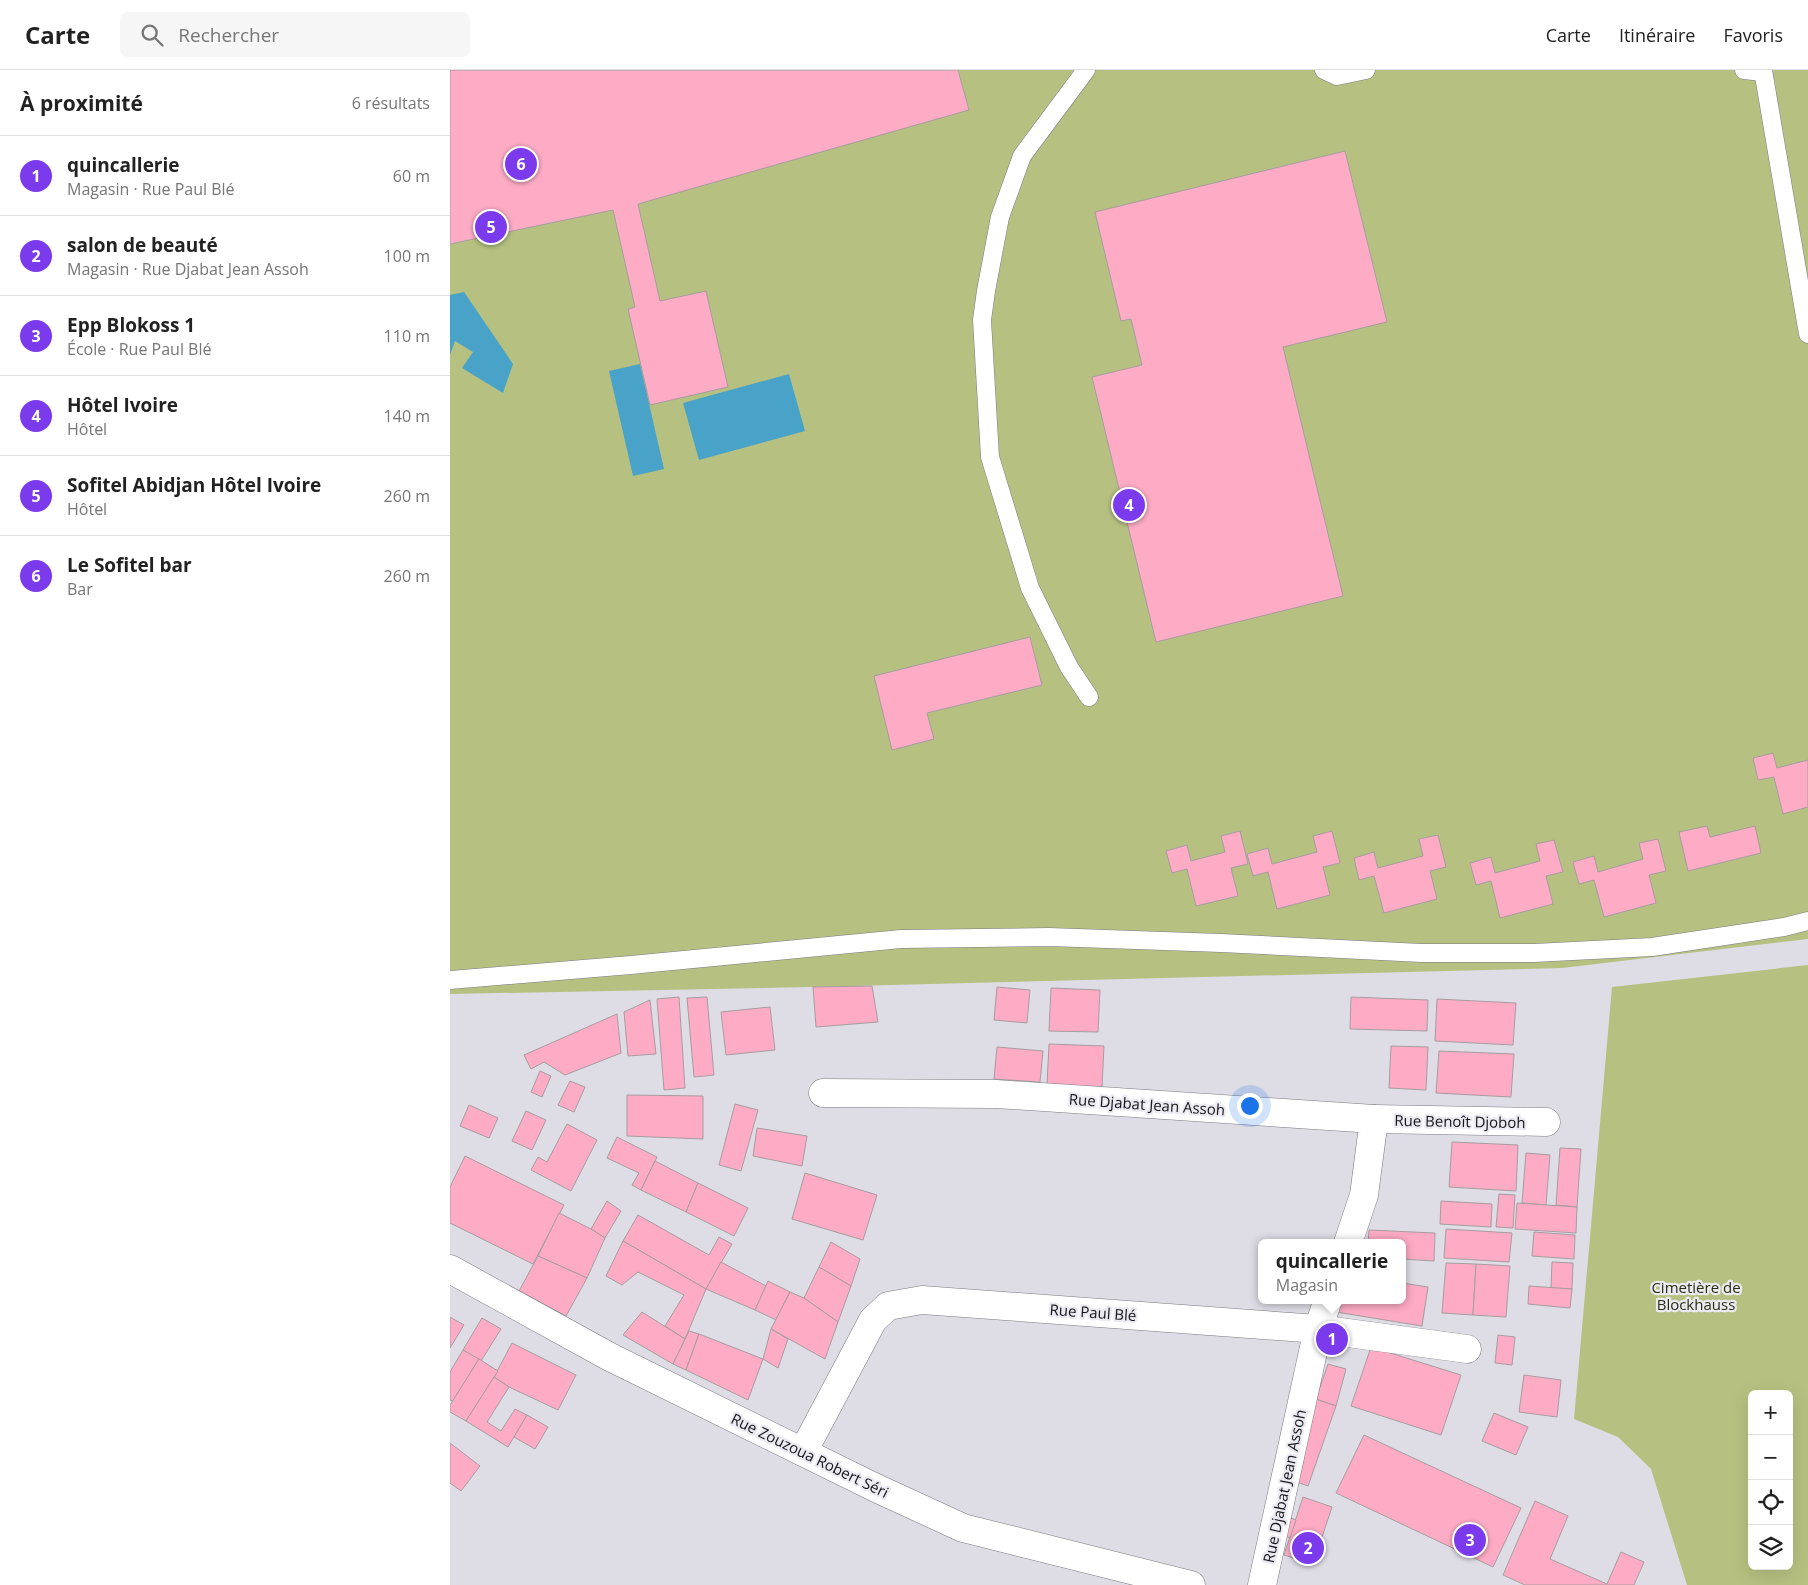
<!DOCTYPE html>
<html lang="fr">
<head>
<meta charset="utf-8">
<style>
  body { margin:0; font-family:"Open Sans",sans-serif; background:#f6f6f6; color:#222 }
  .controls { position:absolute; right:15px; bottom:15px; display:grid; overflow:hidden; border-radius:8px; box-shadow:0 5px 20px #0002 }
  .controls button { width:45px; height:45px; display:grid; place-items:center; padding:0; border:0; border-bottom:1px solid #e0e0e0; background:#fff; color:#222; font:25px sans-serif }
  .you { position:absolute; left:799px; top:1035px; width:18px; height:18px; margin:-12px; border:4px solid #fff; border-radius:50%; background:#1a73e8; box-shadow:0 0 0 8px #1a73e833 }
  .badge { display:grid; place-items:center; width:32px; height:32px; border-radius:50%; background:#7c3aed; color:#fff; font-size:16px; font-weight:700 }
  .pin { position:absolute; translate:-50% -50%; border:2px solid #fff; box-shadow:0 1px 5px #0006 }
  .popup { position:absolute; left:808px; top:1169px; width:148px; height:65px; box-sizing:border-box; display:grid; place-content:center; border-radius:8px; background:#fff; filter:drop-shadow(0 1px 4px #0005); font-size:16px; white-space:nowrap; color:#767676 }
  .popup b { font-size:19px; color:#222 }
  .popup::after { content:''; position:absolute; left:50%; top:100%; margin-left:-10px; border:10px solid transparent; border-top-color:#fff }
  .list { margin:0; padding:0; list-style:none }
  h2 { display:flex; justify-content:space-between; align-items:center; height:65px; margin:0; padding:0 20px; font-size:21px }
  h2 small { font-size:16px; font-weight:400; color:#767676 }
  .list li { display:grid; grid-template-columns:32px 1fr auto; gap:15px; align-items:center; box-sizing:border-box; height:80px; padding:0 20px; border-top:1px solid #e0e0e0 }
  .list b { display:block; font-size:19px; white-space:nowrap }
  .list p { margin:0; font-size:16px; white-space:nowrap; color:#767676 }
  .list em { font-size:16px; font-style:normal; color:#767676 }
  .icon { flex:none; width:28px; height:28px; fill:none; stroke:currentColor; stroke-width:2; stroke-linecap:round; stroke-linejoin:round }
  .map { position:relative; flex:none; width:1358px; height:1515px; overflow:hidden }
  header { display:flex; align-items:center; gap:30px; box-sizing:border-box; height:70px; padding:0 25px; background:#fff; border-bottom:1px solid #e0e0e0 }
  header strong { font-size:24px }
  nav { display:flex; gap:28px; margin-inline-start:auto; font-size:18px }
  .search { width:350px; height:45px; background:#f6f6f6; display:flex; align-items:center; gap:12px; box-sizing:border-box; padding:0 18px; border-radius:8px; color:#767676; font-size:19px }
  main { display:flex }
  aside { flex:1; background:#fff }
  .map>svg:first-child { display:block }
  .green { fill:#b6c181; fill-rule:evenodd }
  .water { fill:#49a2c8 }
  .building { fill:#feacc6; stroke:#a69c9f }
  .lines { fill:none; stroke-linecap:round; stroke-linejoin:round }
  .lane-casing { stroke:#797980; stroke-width:19 }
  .street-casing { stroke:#797980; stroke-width:29 }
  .lane { stroke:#fff; stroke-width:18 }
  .street { stroke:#fff; stroke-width:28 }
  .labels { text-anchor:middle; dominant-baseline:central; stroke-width:4.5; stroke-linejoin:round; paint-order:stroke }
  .street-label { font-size:15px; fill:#151518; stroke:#ebeaf3 }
  .park-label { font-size:15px; fill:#292e0c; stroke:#ebeaf3 }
</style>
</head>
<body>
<header>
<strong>Carte</strong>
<div class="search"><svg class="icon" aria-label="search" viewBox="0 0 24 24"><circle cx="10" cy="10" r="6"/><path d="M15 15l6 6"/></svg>Rechercher</div>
<nav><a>Carte</a><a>Itinéraire</a><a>Favoris</a></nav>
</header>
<main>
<aside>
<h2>À proximité<small>6 résultats</small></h2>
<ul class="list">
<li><span class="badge">1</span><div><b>quincallerie</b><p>Magasin · Rue Paul Blé</p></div><em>60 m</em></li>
<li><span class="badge">2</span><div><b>salon de beauté</b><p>Magasin · Rue Djabat Jean Assoh</p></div><em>100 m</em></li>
<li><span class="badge">3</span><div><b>Epp Blokoss 1</b><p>École · Rue Paul Blé</p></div><em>110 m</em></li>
<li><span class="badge">4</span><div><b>Hôtel Ivoire</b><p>Hôtel</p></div><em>140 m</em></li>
<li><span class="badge">5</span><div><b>Sofitel Abidjan Hôtel Ivoire</b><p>Hôtel</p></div><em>260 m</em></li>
<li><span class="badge">6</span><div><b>Le Sofitel bar</b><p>Bar</p></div><em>260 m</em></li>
</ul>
</aside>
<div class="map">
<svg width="1358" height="1515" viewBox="0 0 1358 1515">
  <rect width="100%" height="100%" fill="#dedde6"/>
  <g class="green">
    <polygon points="0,0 1358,0 1358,869 1112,898 363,917 0,924"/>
    <path d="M1358 895V1515H1237L1201 1399 1168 1367 1124 1349 1162 917ZM1302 1324H1339V1496H1302Z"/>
  </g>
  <g class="water">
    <polygon points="14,222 63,294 53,323 12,298 23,282 5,271 0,285 0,225"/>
    <polygon points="190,294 214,399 183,406 159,301"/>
    <polygon points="339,304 355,361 249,390 233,333"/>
  </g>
  <g class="building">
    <polygon points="0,0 508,0 519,40 188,134 210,231 256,221 278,317 200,335 178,239 185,237 163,140 0,174"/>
    <polygon points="895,81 937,252 833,277 893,526 706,572 642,307 692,295 681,249 671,251 645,142"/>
    <polygon points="580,567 592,615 477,643 484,669 442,680 424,606"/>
    <polygon points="1323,683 1327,698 1358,690 1358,737 1333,744 1324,707 1308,710 1303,688"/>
    <polygon points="1257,756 1260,767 1305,756 1311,783 1238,801 1229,762"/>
    <polygon points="790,761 798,794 781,798 788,826 746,836 737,799 722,803 716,781 737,775 741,791 775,782 771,766"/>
    <polygon points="882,761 890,793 873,797 880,825 827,839 818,802 803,806 797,784 818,778 822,794 867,782 863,766"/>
    <polygon points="988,765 996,797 980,801 987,829 934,843 924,806 909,810 904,788 924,782 928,798 973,786 969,769"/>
    <polygon points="1208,769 1216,801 1199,805 1206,833 1154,847 1144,810 1129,814 1123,792 1144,786 1148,802 1193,789 1189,773"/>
    <polygon points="1104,770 1113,802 1096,806 1103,834 1050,848 1041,811 1026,815 1020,793 1041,787 1045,803 1090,791 1086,774"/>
    <polygon points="422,916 428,952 366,957 363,917"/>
    <polygon points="547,917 580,920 577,953 544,950"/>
    <polygon points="601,918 650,920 648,962 599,961"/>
    <polygon points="229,927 235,1018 214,1020 207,929"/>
    <polygon points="257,927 264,1005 244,1007 237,928"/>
    <polygon points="901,927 978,930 977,961 900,959"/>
    <polygon points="987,929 1066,933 1063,975 985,971"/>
    <polygon points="200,930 206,984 178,986 174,942"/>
    <polygon points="320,937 325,980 276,985 271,942"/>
    <polygon points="167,944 171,983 115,1005 94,992 81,999 74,985"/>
    <polygon points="599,974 654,976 652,1017 597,1015"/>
    <polygon points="941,976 978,977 976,1020 939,1018"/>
    <polygon points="547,977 593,981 590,1012 544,1009"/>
    <polygon points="989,981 1064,984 1061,1027 986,1023"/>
    <polygon points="90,1001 101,1006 92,1027 81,1022"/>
    <polygon points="120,1011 135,1017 124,1042 108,1035"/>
    <polygon points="177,1025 253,1026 253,1069 177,1066"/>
    <polygon points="285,1034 308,1040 291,1101 269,1095"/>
    <polygon points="19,1035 48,1048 39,1068 10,1056"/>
    <polygon points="76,1041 96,1050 82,1080 62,1071"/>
    <polygon points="117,1054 147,1070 121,1121 81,1100 88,1087 97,1092"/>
    <polygon points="307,1058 357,1066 352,1096 303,1086"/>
    <polygon points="167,1067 207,1087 191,1120 182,1115 189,1103 157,1088"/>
    <polygon points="1002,1072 1068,1075 1066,1121 999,1117"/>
    <polygon points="1110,1078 1131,1079 1127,1137 1106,1135"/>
    <polygon points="1076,1083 1100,1085 1096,1135 1072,1133"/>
    <polygon points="15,1086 114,1135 83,1194 0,1153 0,1117"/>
    <polygon points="205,1091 248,1113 236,1142 191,1120"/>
    <polygon points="355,1103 427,1125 413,1170 342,1149"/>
    <polygon points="248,1113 298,1138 284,1166 236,1142"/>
    <polygon points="1049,1124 1065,1125 1063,1158 1046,1157"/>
    <polygon points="157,1131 171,1141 155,1168 141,1159"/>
    <polygon points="991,1131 1042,1134 1041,1157 990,1154"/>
    <polygon points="1067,1133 1127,1137 1126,1163 1065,1159"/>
    <polygon points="109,1143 141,1159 155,1168 137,1208 88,1186"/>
    <polygon points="188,1145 259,1185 269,1167 282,1174 256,1219 173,1171"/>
    <polygon points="996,1159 1062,1163 1059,1192 994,1188"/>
    <polygon points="919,1160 985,1163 984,1191 952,1189 952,1173 918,1173"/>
    <polygon points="1084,1162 1125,1165 1124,1189 1082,1186"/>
    <polygon points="173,1171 256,1219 235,1269 215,1256 234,1225 188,1202 172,1215 156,1206"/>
    <polygon points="381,1172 410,1189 401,1216 369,1197"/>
    <polygon points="88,1186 137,1208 116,1246 69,1221"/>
    <polygon points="271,1192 316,1216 305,1240 256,1219"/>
    <polygon points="1102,1192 1123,1193 1122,1219 1101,1218"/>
    <polygon points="996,1193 1026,1194 1023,1245 992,1243"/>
    <polygon points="1026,1194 1060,1196 1056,1247 1023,1245"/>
    <polygon points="369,1197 401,1216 388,1252 354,1228"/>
    <polygon points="318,1211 340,1222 326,1250 305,1240"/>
    <polygon points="952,1213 978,1217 972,1256 886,1242 888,1230 952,1230"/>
    <polygon points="1079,1216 1122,1219 1120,1238 1078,1234"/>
    <polygon points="340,1222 354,1228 388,1252 375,1289 321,1259"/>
    <polygon points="192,1242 235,1269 223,1294 173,1265"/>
    <polygon points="0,1247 14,1255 0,1278"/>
    <polygon points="32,1248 51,1259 31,1291 13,1280"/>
    <polygon points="321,1259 338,1269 328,1298 313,1289"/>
    <polygon points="239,1261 249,1264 236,1300 223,1294"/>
    <polygon points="249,1264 313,1289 298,1330 236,1300"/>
    <polygon points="1048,1265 1065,1267 1062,1295 1045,1293"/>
    <polygon points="62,1273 126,1305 108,1340 59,1317 44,1307"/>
    <polygon points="921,1277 1011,1305 991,1365 901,1336"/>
    <polygon points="13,1280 29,1289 3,1331 0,1330 0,1302"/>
    <polygon points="29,1289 48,1301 16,1351 0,1342 0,1335"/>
    <polygon points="878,1294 896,1299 886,1336 866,1329"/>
    <polygon points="1074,1305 1111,1310 1107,1347 1069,1342"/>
    <polygon points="44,1307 59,1317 37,1352 51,1361 65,1339 77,1345 58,1377 16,1351"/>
    <polygon points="866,1329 886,1336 858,1416 838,1409"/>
    <polygon points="1044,1343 1078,1357 1066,1385 1032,1371"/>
    <polygon points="77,1345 98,1357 85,1379 64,1367"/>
    <polygon points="914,1365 1071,1438 1043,1497 886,1423"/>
    <polygon points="0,1373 30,1396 11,1421 0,1413"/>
    <polygon points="853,1427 882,1437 863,1494 834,1485"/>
    <polygon points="1085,1431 1118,1446 1100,1489 1157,1514 1171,1482 1194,1492 1184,1515 1075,1515 1053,1505"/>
    <polygon points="833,1445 846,1450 840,1468 827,1463"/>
  </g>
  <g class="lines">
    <defs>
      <g id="lane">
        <polyline points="636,0 572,86 550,147 536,221 532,250 540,387 580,518 619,597 639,627"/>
        <polyline points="874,0 887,6 916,0"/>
        <polyline points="1294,0 1313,2"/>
        <polyline points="1313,0 1358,264"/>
        <polyline points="0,910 181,895 451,869 599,867 771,873 971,883 1084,883 1202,877 1334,857 1358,851"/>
      </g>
      <g id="street">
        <polyline points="373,1023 546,1024 924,1049 914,1125 898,1173"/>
        <polyline points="924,1049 1096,1052"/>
        <polyline points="0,1199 160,1287 426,1418 513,1458 741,1515"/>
        <polyline points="353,1382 423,1250 438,1236 472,1230 868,1259 1017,1279"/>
        <polyline points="812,1515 868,1259 878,1230"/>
      </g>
    </defs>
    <use href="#lane" class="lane-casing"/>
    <use href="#street" class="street-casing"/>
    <use href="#lane" class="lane"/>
    <use href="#street" class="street"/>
  </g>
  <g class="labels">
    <g class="street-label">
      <text transform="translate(697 1034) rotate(4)">Rue Djabat Jean Assoh</text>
      <text transform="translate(1010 1051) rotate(1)">Rue Benoît Djoboh</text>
      <text transform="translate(643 1242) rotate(4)">Rue Paul Blé</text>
      <text transform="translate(360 1385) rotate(26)">Rue Zouzoua Robert Séri</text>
      <text transform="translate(834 1416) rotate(-78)">Rue Djabat Jean Assoh</text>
    </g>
    <g class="park-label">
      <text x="1246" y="1217">Cimetière de<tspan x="1246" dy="17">Blockhauss</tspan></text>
    </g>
  </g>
</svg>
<div class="controls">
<button>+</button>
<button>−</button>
<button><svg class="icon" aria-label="locate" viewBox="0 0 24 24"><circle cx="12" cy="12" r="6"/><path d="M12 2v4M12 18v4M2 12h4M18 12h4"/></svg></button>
<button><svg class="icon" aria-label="layers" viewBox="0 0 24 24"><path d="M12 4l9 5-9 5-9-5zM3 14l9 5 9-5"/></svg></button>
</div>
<div class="you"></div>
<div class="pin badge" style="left:882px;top:1269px">1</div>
<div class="popup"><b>quincallerie</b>Magasin</div>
<div class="pin badge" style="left:858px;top:1478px">2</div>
<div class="pin badge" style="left:1020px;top:1470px">3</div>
<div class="pin badge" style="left:679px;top:435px">4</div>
<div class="pin badge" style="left:41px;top:157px">5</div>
<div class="pin badge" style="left:71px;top:94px">6</div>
</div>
</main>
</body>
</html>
